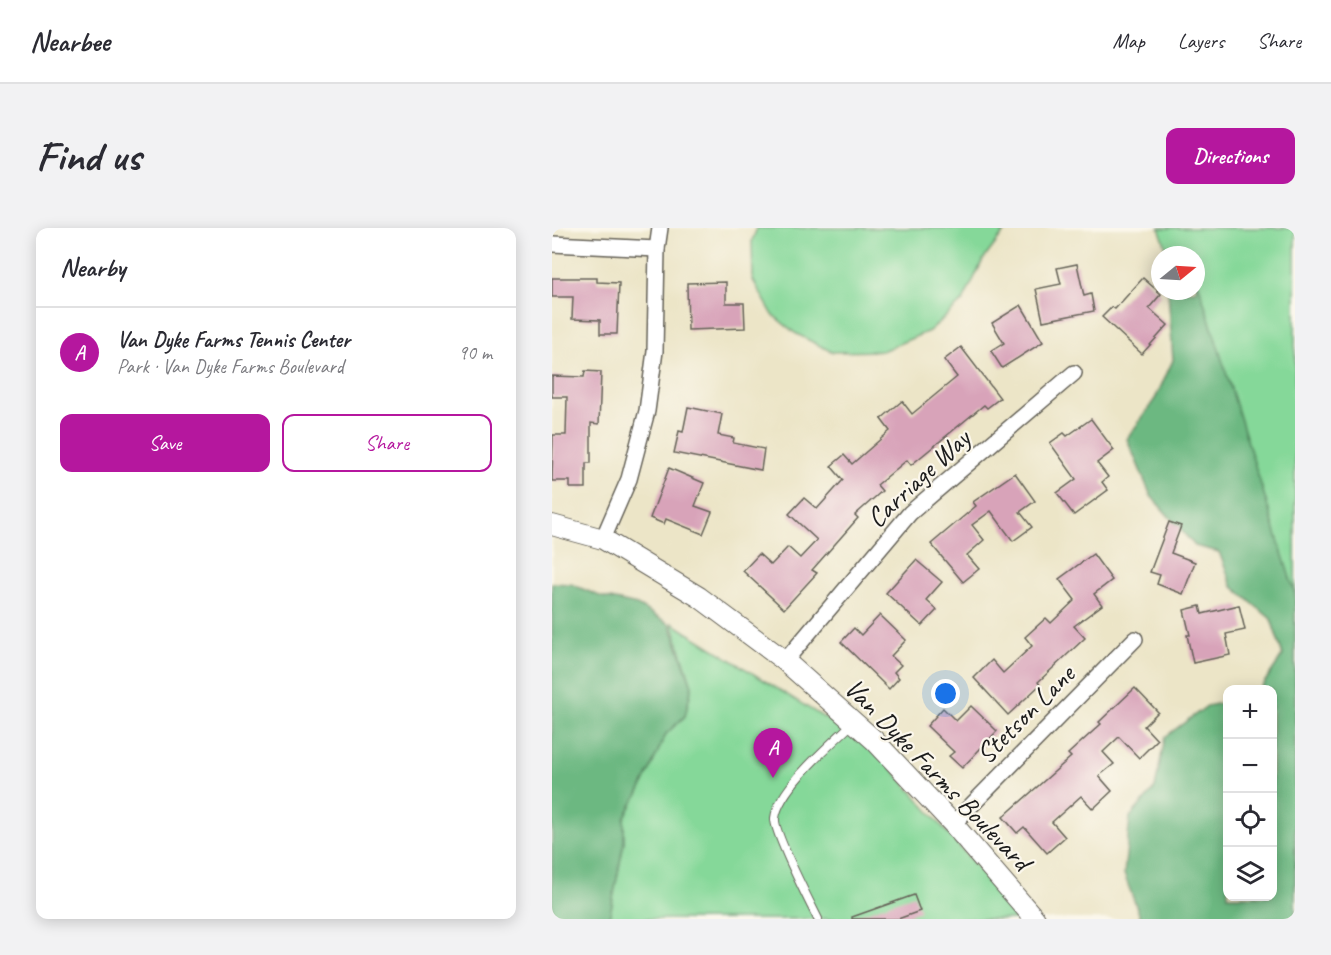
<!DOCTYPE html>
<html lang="en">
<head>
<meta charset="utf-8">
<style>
  body { margin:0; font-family:Caveat,sans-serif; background:#f2f2f3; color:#2b2b33 }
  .controls { position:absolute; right:18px; bottom:18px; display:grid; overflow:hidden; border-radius:12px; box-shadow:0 3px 15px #0003 }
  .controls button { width:54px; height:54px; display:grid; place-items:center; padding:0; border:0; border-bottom:2px solid #e1e1e2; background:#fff; color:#2b2b33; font:30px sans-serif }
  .compass { position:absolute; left:599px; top:18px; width:54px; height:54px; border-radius:50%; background:#fff; box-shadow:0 3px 15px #0003; rotate:72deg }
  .you { position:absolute; left:394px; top:466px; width:21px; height:21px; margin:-15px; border:4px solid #fff; border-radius:50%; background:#1a73e8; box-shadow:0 0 0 9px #1a73e833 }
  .badge { display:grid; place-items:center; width:39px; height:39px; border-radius:50%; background:#b5179e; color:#fff; font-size:20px; font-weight:700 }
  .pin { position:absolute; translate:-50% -50px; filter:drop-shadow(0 2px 3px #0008) }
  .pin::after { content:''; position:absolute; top:32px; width:21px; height:18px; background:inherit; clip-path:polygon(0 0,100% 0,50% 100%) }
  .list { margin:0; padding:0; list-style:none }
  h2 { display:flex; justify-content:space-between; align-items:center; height:78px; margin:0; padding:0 24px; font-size:26px }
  h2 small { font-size:20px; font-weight:400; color:#7c7c81 }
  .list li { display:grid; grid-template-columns:39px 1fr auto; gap:18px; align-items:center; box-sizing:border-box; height:90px; padding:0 24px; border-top:2px solid #e1e1e2 }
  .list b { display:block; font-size:22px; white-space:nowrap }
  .list p { margin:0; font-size:20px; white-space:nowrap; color:#7c7c81 }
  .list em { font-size:20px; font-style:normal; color:#7c7c81 }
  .actions { display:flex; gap:12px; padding:18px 24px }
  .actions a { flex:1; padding:14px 0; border:2px solid #b5179e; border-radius:12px; text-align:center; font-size:21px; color:#b5179e }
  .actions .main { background:#b5179e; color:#fff }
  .icon { flex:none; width:33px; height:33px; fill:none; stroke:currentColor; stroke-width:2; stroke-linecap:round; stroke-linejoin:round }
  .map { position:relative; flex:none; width:743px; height:691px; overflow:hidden; border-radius:12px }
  header { display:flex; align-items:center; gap:36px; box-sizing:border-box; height:84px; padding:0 30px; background:#fff; border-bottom:2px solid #e1e1e2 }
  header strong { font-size:28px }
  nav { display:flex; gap:33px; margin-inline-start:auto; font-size:21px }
  .intro { display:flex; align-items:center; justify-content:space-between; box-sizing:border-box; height:144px; padding:0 36px }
  h1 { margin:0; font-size:42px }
  .button { padding:15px 27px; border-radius:12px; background:#b5179e; color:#fff; font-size:21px; font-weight:700 }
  main { display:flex; gap:36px; padding:0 36px }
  aside { flex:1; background:#fff; border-radius:12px; box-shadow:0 3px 15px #0003 }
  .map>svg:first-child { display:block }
  .green { fill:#85d899; stroke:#507a5a; stroke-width:1.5 }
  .forest { fill:#6cb881; stroke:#446a4e; stroke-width:1.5 }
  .building { fill:#d8a3b9 }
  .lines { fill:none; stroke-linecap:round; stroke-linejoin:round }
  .service-casing { stroke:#656258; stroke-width:10 }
  .minor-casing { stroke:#656258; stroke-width:18 }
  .tertiary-casing { stroke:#656258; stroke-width:22 }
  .service { stroke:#fff; stroke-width:8 }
  .minor { stroke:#fff; stroke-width:15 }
  .tertiary { stroke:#fff; stroke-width:20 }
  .labels { text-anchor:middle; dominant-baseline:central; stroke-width:4.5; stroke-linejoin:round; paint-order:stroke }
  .street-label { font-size:28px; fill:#1c1c1c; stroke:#fbf7ec }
</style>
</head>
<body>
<header>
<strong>Nearbee</strong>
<nav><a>Map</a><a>Layers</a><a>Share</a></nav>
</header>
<div class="intro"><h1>Find us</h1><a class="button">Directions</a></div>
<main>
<aside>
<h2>Nearby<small></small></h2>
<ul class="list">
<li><span class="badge">A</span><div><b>Van Dyke Farms Tennis Center</b><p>Park · Van Dyke Farms Boulevard</p></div><em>90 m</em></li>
</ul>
<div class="actions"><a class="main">Save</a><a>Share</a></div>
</aside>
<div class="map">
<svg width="743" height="691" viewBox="0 0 743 691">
  <rect width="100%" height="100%" fill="#fbf7ec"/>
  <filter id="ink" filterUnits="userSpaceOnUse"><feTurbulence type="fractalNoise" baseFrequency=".0167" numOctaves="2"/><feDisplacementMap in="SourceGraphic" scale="12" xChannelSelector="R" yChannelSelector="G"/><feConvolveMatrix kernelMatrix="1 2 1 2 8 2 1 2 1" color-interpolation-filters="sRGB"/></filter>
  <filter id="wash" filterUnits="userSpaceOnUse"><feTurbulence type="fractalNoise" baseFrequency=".008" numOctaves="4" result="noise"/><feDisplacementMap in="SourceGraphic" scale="24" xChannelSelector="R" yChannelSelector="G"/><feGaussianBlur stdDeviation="1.35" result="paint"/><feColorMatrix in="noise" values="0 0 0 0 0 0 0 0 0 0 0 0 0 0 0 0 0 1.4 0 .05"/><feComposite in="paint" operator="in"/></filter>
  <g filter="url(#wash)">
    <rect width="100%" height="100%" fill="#ece5c7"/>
    <g class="green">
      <polygon points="205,0 461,0 453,3 431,32 411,73 377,103 330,123 280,124 243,105 221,87 201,52 200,13"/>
      <polygon points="607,0 743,0 743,691 618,691 676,668 720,668 720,461 708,461 731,427 719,391 644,63 644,27 617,27"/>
      <polygon points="120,395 324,522 470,691 57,691 72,614 72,590 89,561 114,506 133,488 140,458"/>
    </g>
    <g class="forest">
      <polygon points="644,48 743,366 743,691 589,691 572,646 578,589 603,560 613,509 655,478 675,474 676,668 720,668 720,461 708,461 731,427 719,391 680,358 667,324 643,318 599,268 575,211 603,171 621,132 616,63 644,63"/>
      <polygon points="0,355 19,356 50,369 85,377 118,396 140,458 133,488 114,506 89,561 72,590 72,614 57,691 0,691"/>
    </g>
    <g id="blocks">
      <g class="building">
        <polygon points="525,36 532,68 539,66 542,83 491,93 484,61 509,56 505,40"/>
        <polygon points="0,50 45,50 45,54 67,55 65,106 48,106 48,92 20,91 21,69 0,69"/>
        <polygon points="591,50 609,66 597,80 616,97 590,126 550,89 560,79 563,81"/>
        <polygon points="174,54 174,75 192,75 193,100 136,102 135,55"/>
        <polygon points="469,77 491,114 450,140 439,123 452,115 440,95"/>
        <polygon points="409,119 448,170 435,180 432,177 359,237 355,232 325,257 330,263 303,287 306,290 260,342 265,345 232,381 191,343 207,326 219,337 236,319 248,330 265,312 237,286 252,270 265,281 291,252 279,238 292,227 300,236 338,203 329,191 350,173 360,186 405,149 392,132"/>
        <polygon points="33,143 49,144 47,196 39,195 39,235 34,235 34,260 18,260 18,253 0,253 1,207 14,207 15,169 0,169 0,148 32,149"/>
        <polygon points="136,179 170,186 166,207 182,210 181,215 212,221 209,242 122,225 127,203 131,204"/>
        <polygon points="539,191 562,222 545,235 556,249 550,254 556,262 522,287 505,265 524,251 498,215 512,205 515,208"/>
        <polygon points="117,240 152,255 143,278 160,284 151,306 114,291 112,296 98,290"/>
        <polygon points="463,245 483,273 468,284 480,299 461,313 439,283 420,297 432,312 415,327 427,341 411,354 379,316 424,278 421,274"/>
        <polygon points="617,294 629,298 619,325 643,334 631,366 605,356 608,347 598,344"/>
        <polygon points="541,326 560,352 542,366 550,377 522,398 533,410 486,454 488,457 456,487 422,450 440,432 451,445 480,418 473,409 494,390 499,395 523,372 507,351"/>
        <polygon points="364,332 390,354 374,372 385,382 370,398 334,365"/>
        <polygon points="687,377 693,402 674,406 678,427 641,435 635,407 638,407 632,382 648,378 650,386"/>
        <polygon points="328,387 354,412 339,428 349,437 342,444 347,450 337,461 289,414 302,400 309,407"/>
        <polygon points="583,460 606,484 592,498 605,512 587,530 567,509 551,524 562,536 547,548 560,563 541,581 529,568 500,594 513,609 495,625 472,599 465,605 451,589 519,529 516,526 549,496 547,494"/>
        <polygon points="419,478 445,503 410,540 397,528 402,524 375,498 391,480 404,493"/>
        <polygon points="362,667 368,683 346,691 300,691 300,689"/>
      </g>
    </g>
  </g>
  <g filter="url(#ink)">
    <use href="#blocks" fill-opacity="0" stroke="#656258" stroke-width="1.5"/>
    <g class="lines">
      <defs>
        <path id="service" d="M266 691C258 675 221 603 223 590 227 560 279 516 301 495"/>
        <g id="minor">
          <polyline points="0,16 105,21"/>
          <polyline points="51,311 77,251 95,183 103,123 105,21 108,0"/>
          <polyline points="233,433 358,285 522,145"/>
          <polyline points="401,596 583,411"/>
        </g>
        <polyline id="tertiary" points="0,297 51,311 147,369 233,433 322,512 401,596 483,691"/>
      </defs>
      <use href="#service" class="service-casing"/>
      <use href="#minor" class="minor-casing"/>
      <use href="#tertiary" class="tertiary-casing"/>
      <use href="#service" class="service"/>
      <use href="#minor" class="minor"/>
      <use href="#tertiary" class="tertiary"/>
    </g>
  </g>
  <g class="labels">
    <g class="street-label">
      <text transform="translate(366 250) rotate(-43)">Carriage Way</text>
      <text transform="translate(473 486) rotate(-45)">Stetson Lane</text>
      <text transform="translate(386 546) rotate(46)">Van Dyke Farms Boulevard</text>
    </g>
  </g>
</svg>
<div class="controls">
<button>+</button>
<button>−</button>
<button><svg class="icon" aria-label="locate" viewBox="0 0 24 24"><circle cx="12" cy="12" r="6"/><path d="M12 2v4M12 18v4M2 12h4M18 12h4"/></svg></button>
<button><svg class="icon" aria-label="layers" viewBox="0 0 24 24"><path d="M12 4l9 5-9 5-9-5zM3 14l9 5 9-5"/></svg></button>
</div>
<svg class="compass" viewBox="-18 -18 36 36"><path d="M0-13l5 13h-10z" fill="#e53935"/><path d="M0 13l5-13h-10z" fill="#7c7c81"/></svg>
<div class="you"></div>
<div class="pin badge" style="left:221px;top:550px">A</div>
</div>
</main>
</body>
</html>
